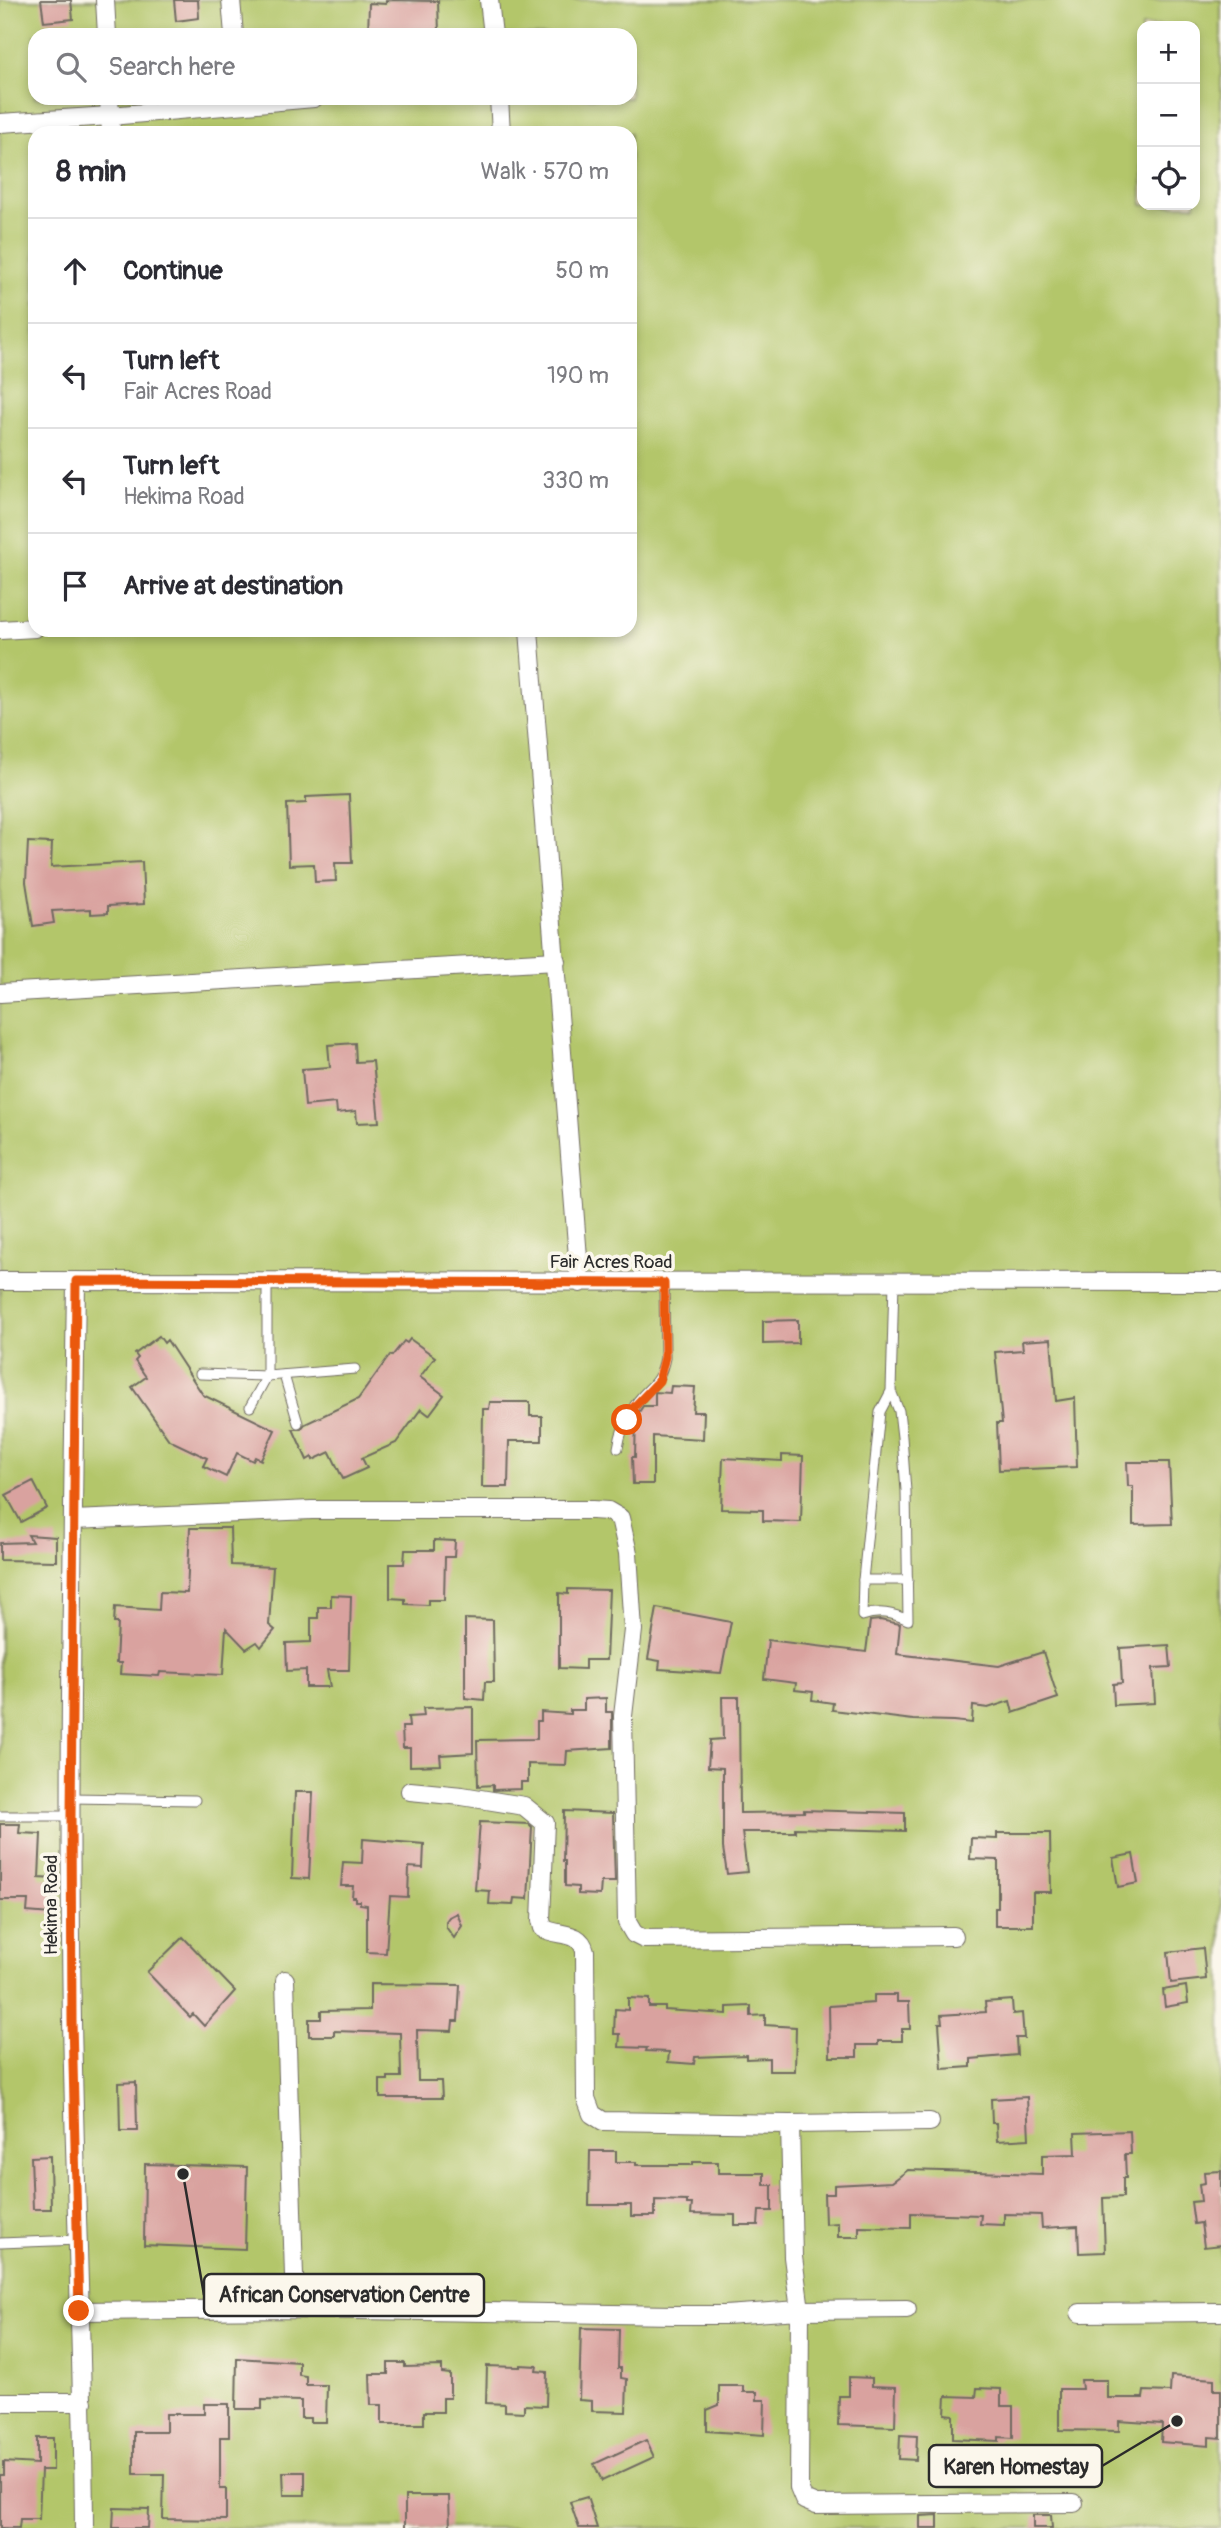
<!DOCTYPE html>
<html lang="en">
<head>
<meta charset="utf-8">
<style>
  body { margin:0; font-family:Pangolin,sans-serif; background:#f7f7f7; color:#2b2b33 }
  .controls { position:absolute; right:21px; top:21px; display:grid; overflow:hidden; border-radius:14px; box-shadow:0 4px 10px #0003 }
  .controls button { width:63px; height:63px; display:grid; place-items:center; padding:0; border:0; border-bottom:2px solid #e1e1e2; background:#fff; color:#2b2b33; font:35px sans-serif }
  .stop { position:absolute; width:21px; height:21px; margin:-16px; border:5px solid #ea580c; border-radius:50%; background:#fff }
  .stop.end { background:#ea580c; border-color:#fff; box-shadow:0 2px 7px #0008 }
  .list { margin:0; padding:0; list-style:none }
  h2 { display:flex; justify-content:space-between; align-items:center; height:91px; margin:0; padding:0 28px; font-size:30px }
  h2 small { font-size:23px; font-weight:400; color:#7c7c81 }
  .list li { display:grid; grid-template-columns:46px 1fr auto; gap:21px; align-items:center; box-sizing:border-box; height:105px; padding:0 28px; border-top:2px solid #e1e1e2 }
  .list b { display:block; font-size:26px; white-space:nowrap }
  .list p { margin:0; font-size:23px; white-space:nowrap; color:#7c7c81 }
  .list em { font-size:23px; font-style:normal; color:#7c7c81 }
  .icon { flex:none; width:38px; height:38px; fill:none; stroke:currentColor; stroke-width:2; stroke-linecap:round; stroke-linejoin:round }
  .map { position:relative; flex:none; width:1221px; height:2528px; overflow:hidden }
  .search { position:absolute; background:#fff; box-shadow:0 4px 10px #0003; left:28px; top:28px; width:609px; height:77px; display:flex; align-items:center; gap:18px; box-sizing:border-box; padding:0 24px; border-radius:21px; color:#7c7c81; font-size:26px }
  .panel { position:absolute; background:#fff; box-shadow:0 4px 10px #0003; left:28px; top:126px; width:609px; height:511px; border-radius:21px }
  .map>svg:first-child { display:block }
  .green { fill:#b3c66a; stroke:#6f784a; stroke-width:2; fill-rule:evenodd }
  .building { fill:#d9a29f }
  .lines { fill:none; stroke-linecap:round; stroke-linejoin:round }
  .lane-casing { stroke:#706b61; stroke-width:11 }
  .street-casing { stroke:#706b61; stroke-width:20 }
  .lane { stroke:#fff; stroke-width:9 }
  .street { stroke:#fff; stroke-width:18 }
  .route { stroke:#ea580c; stroke-width:9 }
  .labels { text-anchor:middle; dominant-baseline:central; stroke-width:7; stroke-linejoin:round; paint-order:stroke }
  .street-label { font-size:19px; fill:#2b2b2b; stroke:#fbf7ec }
  .leader { fill:none; stroke:#2b2b2b; stroke-width:2.5 }
  .callout-dot { fill:#2b2b2b; stroke:#fbf7ec; stroke-width:2.5 }
  .callout { fill:#fbf7ec; stroke:#2b2b2b; stroke-width:2.5 }
  .callout-label { font-size:21px; text-anchor:middle; font-weight:bold; fill:#2b2b2b }
</style>
</head>
<body>
<div class="map">
<svg width="1221" height="2528" viewBox="0 0 1221 2528">
  <rect width="100%" height="100%" fill="#fbf7ec"/>
  <filter id="ink" filterUnits="userSpaceOnUse"><feTurbulence type="fractalNoise" baseFrequency=".0143" numOctaves="2"/><feDisplacementMap in="SourceGraphic" scale="14" xChannelSelector="R" yChannelSelector="G"/><feConvolveMatrix kernelMatrix="1 2 1 2 8 2 1 2 1" color-interpolation-filters="sRGB"/></filter>
  <filter id="wash" filterUnits="userSpaceOnUse"><feTurbulence type="fractalNoise" baseFrequency=".00686" numOctaves="4" result="noise"/><feDisplacementMap in="SourceGraphic" scale="28" xChannelSelector="R" yChannelSelector="G"/><feGaussianBlur stdDeviation="1.57" result="paint"/><feColorMatrix in="noise" values="0 0 0 0 0 0 0 0 0 0 0 0 0 0 0 0 0 1.4 0 .05"/><feComposite in="paint" operator="in"/></filter>
  <g filter="url(#wash)">
    <rect width="100%" height="100%" fill="#f0e3c5"/>
    <path class="green" d="M0 0H1221V2528H0ZM1142 26H1195V205H1142ZM35 35H630V98H35ZM35 133H630V630H35Z"/>
    <g id="blocks">
      <g class="building">
        <polygon points="41,0 71,0 73,19 44,22"/>
        <polygon points="174,0 198,0 199,18 176,21"/>
        <polygon points="386,0 438,1 439,33 421,35 368,35 369,3 386,4"/>
        <polygon points="349,795 352,863 335,863 336,881 315,882 314,864 289,865 287,804 306,803 306,797"/>
        <polygon points="28,842 52,843 51,867 142,862 144,904 108,906 108,913 91,914 91,909 52,911 54,923 33,926 26,882"/>
        <polygon points="355,1043 356,1062 373,1061 379,1122 357,1123 356,1111 337,1113 336,1103 305,1106 302,1069 330,1067 328,1045"/>
        <polygon points="798,1320 798,1343 763,1344 763,1321"/>
        <polygon points="159,1336 164,1343 167,1340 203,1395 275,1430 261,1460 255,1457 253,1461 237,1453 226,1477 203,1466 207,1458 169,1440 132,1387 146,1377 135,1361 138,1358 135,1354"/>
        <polygon points="410,1339 435,1357 420,1377 444,1395 429,1415 421,1409 396,1443 362,1458 367,1468 343,1479 330,1452 313,1460 312,1457 307,1460 293,1429 301,1429 305,1424 358,1399 390,1355 392,1356 404,1341 407,1343"/>
        <polygon points="1051,1339 1056,1401 1075,1398 1077,1467 999,1470 997,1423 1002,1423 995,1352 1023,1350 1022,1341"/>
        <polygon points="671,1386 695,1387 693,1412 704,1412 703,1439 653,1436 653,1484 633,1484 632,1457 635,1457 636,1417 643,1406 655,1406 655,1392 670,1393"/>
        <polygon points="490,1402 530,1402 530,1416 542,1416 542,1441 509,1441 508,1487 482,1487 483,1409 489,1409"/>
        <polygon points="782,1455 803,1456 801,1522 763,1521 763,1510 721,1509 723,1458 782,1461"/>
        <polygon points="1127,1462 1169,1462 1172,1524 1133,1525 1133,1486 1128,1486"/>
        <polygon points="33,1481 47,1508 21,1522 6,1495"/>
        <polygon points="190,1528 230,1528 231,1565 273,1567 269,1625 275,1630 261,1647 257,1642 246,1649 226,1628 223,1675 160,1672 159,1676 120,1674 121,1663 116,1663 118,1623 114,1623 115,1607 159,1610 160,1592 187,1593"/>
        <polygon points="28,1535 56,1537 56,1561 0,1560 0,1543 32,1542"/>
        <polygon points="434,1540 455,1541 454,1557 445,1557 444,1600 428,1600 428,1605 405,1604 405,1599 390,1598 390,1564 404,1564 405,1550 434,1550"/>
        <polygon points="568,1589 609,1590 606,1660 585,1660 585,1669 559,1668 559,1593 568,1594"/>
        <polygon points="331,1595 351,1596 349,1670 327,1670 330,1687 306,1687 306,1670 287,1671 286,1643 311,1642 311,1618 318,1618 318,1607 331,1607"/>
        <polygon points="657,1608 731,1622 721,1673 659,1669 660,1661 648,1659"/>
        <polygon points="465,1619 493,1620 494,1682 485,1682 484,1700 465,1698"/>
        <polygon points="880,1620 900,1624 897,1654 999,1666 1043,1652 1058,1698 1013,1713 1010,1701 988,1708 973,1706 972,1723 953,1721 913,1720 832,1710 833,1703 812,1700 813,1692 795,1690 796,1683 764,1679 768,1640 866,1652 870,1621"/>
        <polygon points="1169,1645 1171,1667 1153,1668 1155,1703 1114,1705 1113,1684 1122,1683 1120,1648"/>
        <polygon points="722,1697 739,1697 740,1813 804,1812 804,1810 905,1813 905,1831 795,1828 795,1832 742,1832 747,1872 727,1874 723,1848 723,1768 708,1767 710,1740 723,1739"/>
        <polygon points="606,1698 606,1712 612,1712 612,1748 567,1751 566,1765 528,1764 528,1782 521,1782 521,1789 493,1790 493,1785 478,1786 477,1740 537,1739 537,1721 541,1721 541,1712 570,1714 570,1710 584,1710 584,1699"/>
        <polygon points="473,1707 473,1753 440,1755 441,1765 410,1766 410,1748 403,1748 402,1727 409,1727 408,1717 424,1716 423,1708"/>
        <polygon points="295,1792 313,1792 309,1879 292,1878"/>
        <polygon points="564,1811 613,1813 615,1882 601,1882 600,1895 578,1894 578,1887 565,1886 565,1861 563,1861"/>
        <polygon points="480,1822 529,1824 532,1827 528,1899 514,1898 513,1905 489,1904 490,1891 475,1890"/>
        <polygon points="0,1824 20,1824 19,1833 41,1834 39,1878 54,1879 51,1914 27,1912 28,1900 0,1900"/>
        <polygon points="997,1833 1050,1833 1051,1892 1033,1892 1033,1926 995,1926 995,1908 998,1908 998,1860 970,1859 971,1838 997,1839"/>
        <polygon points="363,1839 424,1844 423,1868 409,1867 408,1897 390,1896 386,1953 367,1952 367,1905 360,1904 360,1901 355,1901 355,1897 352,1897 353,1886 341,1886 343,1862 362,1863"/>
        <polygon points="1133,1854 1138,1883 1118,1887 1113,1858"/>
        <polygon points="457,1913 462,1926 454,1938 446,1927 446,1921 449,1917"/>
        <polygon points="183,1937 235,1991 204,2026 193,2014 190,2017 147,1972"/>
        <polygon points="1203,1948 1206,1979 1171,1983 1168,1952"/>
        <polygon points="370,1984 460,1985 458,2021 453,2021 452,2031 417,2030 418,2081 441,2081 442,2098 380,2098 380,2080 388,2080 388,2077 401,2077 400,2033 334,2031 334,2036 309,2036 309,2019 321,2019 321,2011 370,2010"/>
        <polygon points="1186,1986 1188,2003 1165,2007 1163,1990"/>
        <polygon points="874,1995 897,1995 897,2002 909,2002 910,2029 902,2029 902,2041 878,2041 878,2045 857,2045 857,2057 830,2057 829,2006 874,2003"/>
        <polygon points="628,1998 649,1999 649,2007 665,2007 665,2010 727,2014 727,2007 751,2006 751,2016 765,2015 765,2025 796,2027 795,2071 769,2071 769,2058 746,2059 746,2055 695,2057 694,2064 668,2062 669,2052 646,2051 647,2048 619,2047 620,2034 614,2034 615,2009 628,2010"/>
        <polygon points="1012,2000 1013,2014 1022,2013 1024,2038 1016,2038 1017,2055 971,2059 971,2067 942,2069 939,2023 942,2023 941,2015 986,2012 985,2002"/>
        <polygon points="136,2082 137,2131 120,2131 119,2083"/>
        <polygon points="1027,2097 1029,2139 997,2141 996,2123 992,2123 991,2099"/>
        <polygon points="1130,2131 1131,2154 1125,2154 1126,2178 1123,2178 1123,2197 1103,2198 1105,2252 1079,2253 1078,2226 1042,2228 1041,2215 1004,2214 1004,2225 980,2224 981,2215 911,2213 911,2228 859,2227 859,2237 838,2237 838,2223 825,2224 824,2194 834,2194 834,2185 892,2182 908,2170 1042,2174 1042,2155 1076,2154 1075,2133"/>
        <polygon points="590,2151 616,2151 616,2162 636,2162 636,2165 693,2165 693,2162 718,2162 718,2173 764,2173 764,2185 772,2185 772,2211 759,2211 758,2225 735,2225 735,2215 691,2214 692,2204 687,2204 687,2201 655,2200 655,2216 631,2216 631,2205 589,2205"/>
        <polygon points="50,2156 51,2209 33,2209 31,2157"/>
        <polygon points="145,2164 247,2167 245,2249 144,2245"/>
        <polygon points="1221,2171 1221,2245 1204,2247 1201,2223 1194,2224 1191,2202 1201,2201 1199,2184 1205,2183 1204,2172"/>
        <polygon points="581,2328 619,2329 618,2368 621,2368 621,2378 627,2379 626,2412 592,2411 592,2401 579,2400"/>
        <polygon points="237,2358 299,2362 299,2375 306,2376 306,2385 327,2385 326,2422 310,2422 310,2418 301,2418 301,2401 262,2400 262,2409 236,2409"/>
        <polygon points="388,2363 405,2363 405,2367 442,2366 442,2373 450,2374 450,2398 443,2398 443,2412 424,2412 424,2424 382,2424 382,2405 371,2405 370,2374 388,2374"/>
        <polygon points="520,2365 537,2366 536,2371 547,2372 546,2406 524,2405 524,2412 505,2411 505,2404 486,2403 487,2366 520,2367"/>
        <polygon points="1171,2376 1214,2379 1214,2390 1221,2390 1221,2438 1209,2437 1209,2446 1161,2442 1162,2424 1119,2421 1119,2431 1059,2430 1059,2389 1082,2389 1081,2380 1107,2380 1107,2398 1143,2398 1144,2391 1170,2392"/>
        <polygon points="849,2377 872,2378 872,2386 896,2387 895,2427 838,2425 839,2396 849,2396"/>
        <polygon points="719,2386 743,2386 743,2392 757,2392 757,2400 765,2400 764,2435 707,2431 707,2410 719,2405"/>
        <polygon points="977,2388 1001,2389 1001,2406 1013,2406 1013,2438 999,2437 999,2441 953,2439 953,2415 945,2414 946,2396 976,2397"/>
        <polygon points="204,2404 229,2404 229,2437 220,2437 220,2489 226,2489 226,2520 163,2519 164,2474 134,2474 134,2432 166,2432 166,2414 204,2414"/>
        <polygon points="900,2435 917,2436 916,2460 899,2459"/>
        <polygon points="37,2438 53,2438 53,2470 41,2470 39,2519 20,2519 19,2528 0,2528 0,2475 4,2475 4,2462 37,2464"/>
        <polygon points="646,2440 654,2457 602,2481 594,2464"/>
        <polygon points="283,2472 305,2472 305,2495 284,2495"/>
        <polygon points="405,2496 449,2496 450,2528 405,2528"/>
        <polygon points="587,2497 597,2528 579,2528 570,2502"/>
        <polygon points="114,2508 149,2509 148,2528 113,2528"/>
        <polygon points="938,2515 938,2528 920,2528 920,2516"/>
        <polygon points="1033,2515 1051,2515 1052,2528 1033,2528"/>
      </g>
    </g>
  </g>
  <g filter="url(#ink)">
    <use href="#blocks" fill-opacity="0" stroke="#706b61" stroke-width="2"/>
    <g class="lines">
      <defs>
        <g id="lane">
          <polyline points="200,1374 267,1376 355,1369"/>
          <polyline points="284,1375 298,1423"/>
          <path d="M891 1391 880 1412 863 1580 862 1616C879 1610 893 1613 908 1620L906 1491 902 1437 899 1411 891 1391 894 1282"/>
          <polyline points="250,1407 267,1376 267,1281"/>
          <path d="M618 1448C620 1435 625 1421 632 1410 645 1386 659 1389 665 1358L664 1283"/>
          <polyline points="863,1580 908,1580"/>
          <polyline points="71,1798 195,1800"/>
          <polyline points="0,1816 71,1816"/>
          <polyline points="0,2243 79,2240"/>
        </g>
        <g id="street">
          <polyline points="105,0 107,35"/>
          <polyline points="231,0 234,35"/>
          <polyline points="489,0 493,35"/>
          <polyline points="109,98 111,133"/>
          <polyline points="499,98 501,133"/>
          <polyline points="0,123 110,116 314,98"/>
          <polyline points="0,630 35,628"/>
          <polyline points="529,630 580,1283"/>
          <polyline points="0,993 556,961"/>
          <polyline points="0,1281 1221,1282"/>
          <path d="M76 1281C73 1527 68 1774 72 2020 75 2190 83 2359 84 2528"/>
          <polyline points="73,1520 312,1510 592,1510 608,1511 620,1518 628,1553 633,1630 623,1716 627,1922 634,1934 644,1939 954,1936"/>
          <path d="M410 1791 462 1796 524 1806 545 1823 541 1920 543 1928C558 1937 580 1930 585 1951L586 2098 592 2114 603 2121 790 2124 930 2122"/>
          <polyline points="285,1980 295,2309"/>
          <polyline points="790,2124 793,2257 800,2310 907,2309"/>
          <polyline points="79,2311 295,2309 676,2315 725,2315 800,2310 799,2488 804,2500 816,2505 1074,2503"/>
          <polyline points="1080,2313 1221,2312"/>
          <polyline points="0,2402 83,2402"/>
        </g>
      </defs>
      <use href="#lane" class="lane-casing"/>
      <use href="#street" class="street-casing"/>
      <use href="#lane" class="lane"/>
      <use href="#street" class="street"/>
    </g>
  </g>
  <g class="lines" filter="url(#ink)">
    <polyline class="route" points="79,2311 72,2021 71,1816 76,1281 664,1283 665,1357 659,1381 632,1409 627,1420"/>
  </g>
  <g class="labels">
    <g class="street-label">
      <text x="611" y="1262">Fair Acres Road</text>
      <text transform="translate(51 1905) rotate(-90)">Hekima Road</text>
    </g>
  </g>
  <path class="leader" d="M183 2174L204 2295M1177 2421L1102 2466"/>
  <g class="callout-dot">
    <circle cx="183" cy="2174" r="7"/>
    <circle cx="1177" cy="2421" r="7"/>
  </g>
  <g class="callout">
    <rect x="204" y="2274" width="280" height="42" rx="7"/>
    <rect x="929" y="2445" width="173" height="42" rx="7"/>
  </g>
  <g class="callout-label">
    <text x="344" y="2302">African Conservation Centre</text>
    <text x="1016" y="2474">Karen Homestay</text>
  </g>
</svg>
<div class="controls">
<button>+</button>
<button>−</button>
<button><svg class="icon" aria-label="locate" viewBox="0 0 24 24"><circle cx="12" cy="12" r="6"/><path d="M12 2v4M12 18v4M2 12h4M18 12h4"/></svg></button>
</div>
<div class="stop" style="left:627px;top:1420px"></div>
<div class="stop end" style="left:79px;top:2311px"></div>
<div class="search"><svg class="icon" aria-label="search" viewBox="0 0 24 24"><circle cx="10" cy="10" r="6"/><path d="M15 15l6 6"/></svg>Search here</div>
<section class="panel">
<h2>8 min<small>Walk · 570 m</small></h2>
<ul class="list">
<li><svg class="icon" aria-label="ahead" viewBox="0 0 24 24"><path d="M12 20V5M6 11l6-6 6 6"/></svg><div><b>Continue</b></div><em>50 m</em></li>
<li><svg class="icon" aria-label="left" viewBox="0 0 24 24"><path d="M17 20v-9H6M10 6l-5 5 5 5"/></svg><div><b>Turn left</b><p>Fair Acres Road</p></div><em>190 m</em></li>
<li><svg class="icon" aria-label="left" viewBox="0 0 24 24"><path d="M17 20v-9H6M10 6l-5 5 5 5"/></svg><div><b>Turn left</b><p>Hekima Road</p></div><em>330 m</em></li>
<li><svg class="icon" aria-label="arrive" viewBox="0 0 24 24"><path d="M6 21V4h12l-3 4 3 4H6"/></svg><div><b>Arrive at destination</b></div></li>
</ul>
</section>
</div>
</body>
</html>
